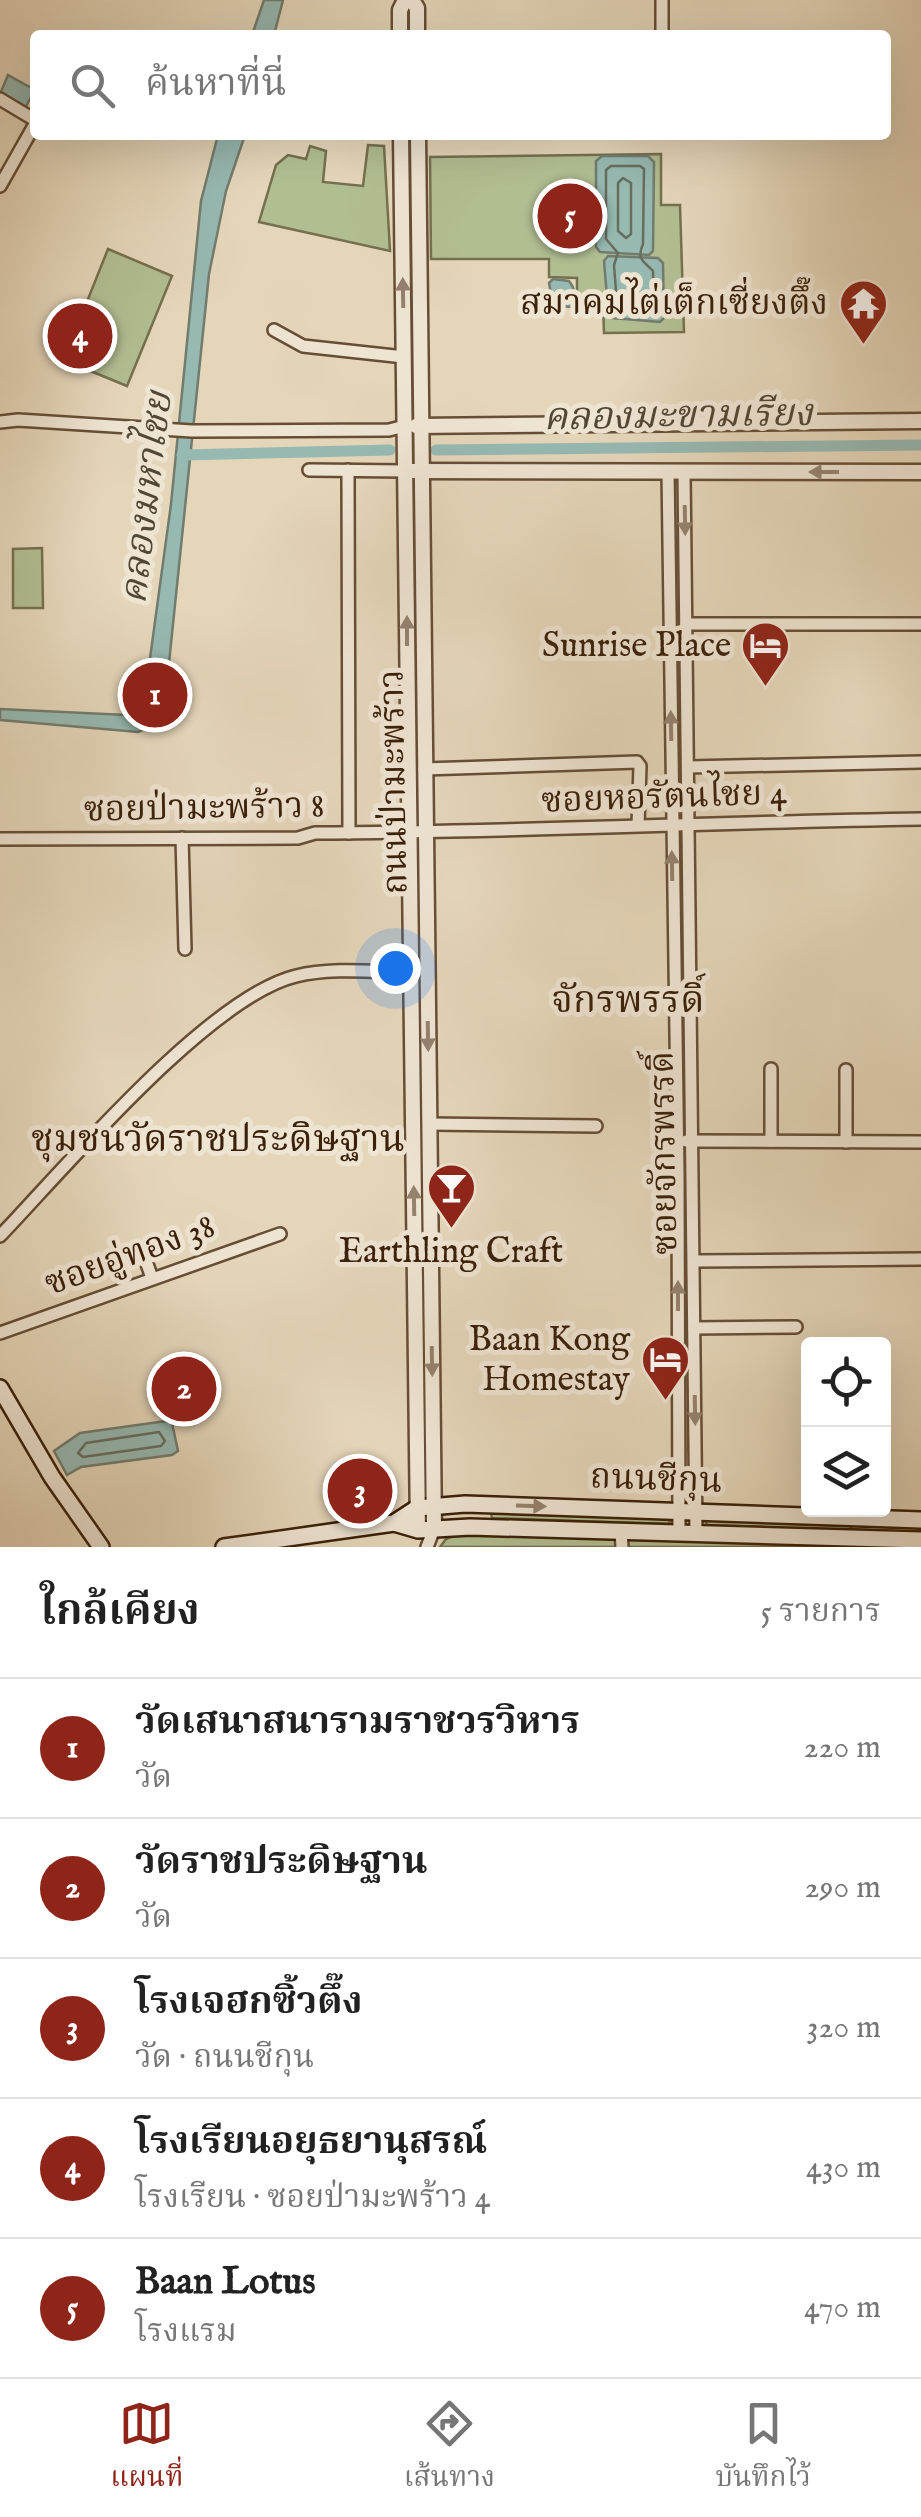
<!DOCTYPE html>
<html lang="th">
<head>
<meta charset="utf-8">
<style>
  body { margin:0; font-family:"IM FELL English","Noto Serif Thai",serif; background:#f6f6f6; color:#222 }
  .controls { position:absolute; right:30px; bottom:30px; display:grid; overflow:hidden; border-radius:10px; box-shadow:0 10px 40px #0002 }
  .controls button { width:90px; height:90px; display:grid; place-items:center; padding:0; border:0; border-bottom:2px solid #e0e0e0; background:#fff; color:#222; font:50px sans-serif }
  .you { position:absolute; left:395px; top:968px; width:35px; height:35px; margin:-25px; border:8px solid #fff; border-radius:50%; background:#1a73e8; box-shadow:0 0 0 15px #1a73e833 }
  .badge { display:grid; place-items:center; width:65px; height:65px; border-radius:50%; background:#8f2418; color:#fff; font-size:32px; font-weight:700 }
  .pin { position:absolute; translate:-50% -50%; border:5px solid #fff; box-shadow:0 2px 10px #0006 }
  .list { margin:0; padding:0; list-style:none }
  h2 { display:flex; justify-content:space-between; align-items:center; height:130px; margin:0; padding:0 40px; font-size:42px }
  h2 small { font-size:32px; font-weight:400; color:#767676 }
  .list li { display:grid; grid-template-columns:65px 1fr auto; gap:30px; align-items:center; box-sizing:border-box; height:140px; padding:0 40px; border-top:2px solid #e0e0e0 }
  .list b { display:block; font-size:38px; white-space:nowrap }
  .list p { margin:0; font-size:32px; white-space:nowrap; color:#767676 }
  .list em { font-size:32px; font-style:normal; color:#767676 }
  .icon { flex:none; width:55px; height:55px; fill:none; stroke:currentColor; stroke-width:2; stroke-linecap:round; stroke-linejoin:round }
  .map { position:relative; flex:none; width:921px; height:1547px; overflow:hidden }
  .search { position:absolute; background:#fff; box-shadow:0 10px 40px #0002; left:30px; right:30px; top:30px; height:110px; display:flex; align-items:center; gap:25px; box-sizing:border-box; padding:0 35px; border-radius:10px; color:#767676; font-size:38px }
  .sheet { height:830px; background:#fff }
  nav { display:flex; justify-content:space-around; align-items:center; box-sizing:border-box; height:140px; border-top:2px solid #e0e0e0; background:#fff; font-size:28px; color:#767676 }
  nav a { display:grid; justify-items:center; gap:5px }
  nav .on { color:#8f2418 }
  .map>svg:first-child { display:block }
  .green { fill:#b1be92; stroke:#76704e; stroke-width:2.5 }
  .water { fill:#96b9b2; stroke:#727c6e; stroke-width:2.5 }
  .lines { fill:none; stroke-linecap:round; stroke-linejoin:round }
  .shore { stroke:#686d5e; stroke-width:2.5 }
  .canal { stroke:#96b9b2; stroke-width:11 }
  .minor-casing { stroke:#664e35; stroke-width:16 }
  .tertiary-casing { stroke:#664e35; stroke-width:19 }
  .secondary-casing { stroke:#3b2109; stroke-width:20 }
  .minor { stroke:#eee4d2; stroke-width:11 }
  .tertiary { stroke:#eee4d2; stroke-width:14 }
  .secondary { stroke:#eee4d2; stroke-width:15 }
  .oneway { fill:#94826e }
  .labels { text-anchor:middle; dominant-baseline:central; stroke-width:10; stroke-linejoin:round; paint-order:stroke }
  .poi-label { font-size:35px; fill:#3b2109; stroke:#eee4d2; text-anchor:end }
  .street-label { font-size:35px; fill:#3b2109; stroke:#eee4d2 }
  .water-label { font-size:38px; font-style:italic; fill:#524733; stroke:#eee4d2 }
  .neighbourhood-label { font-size:38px; fill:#3b2109; stroke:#eee4d2 }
</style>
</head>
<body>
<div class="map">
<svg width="921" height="1547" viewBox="0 0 921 1547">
  <rect width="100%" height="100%" fill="#e5d6ba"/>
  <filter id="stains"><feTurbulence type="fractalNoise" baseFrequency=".002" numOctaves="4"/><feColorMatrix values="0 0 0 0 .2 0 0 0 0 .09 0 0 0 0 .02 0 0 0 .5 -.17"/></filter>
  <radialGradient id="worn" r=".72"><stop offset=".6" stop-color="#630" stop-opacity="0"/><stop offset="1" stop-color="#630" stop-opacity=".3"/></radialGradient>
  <g class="green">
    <polygon points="368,145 384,146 390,251 259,222 276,165 288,155 306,159 310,146 326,151 323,182 363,186"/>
    <polygon points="661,154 661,205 680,205 684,332 604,333 603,303 577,302 577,278 549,277 549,259 431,259 430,157"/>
    <polygon points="108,249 172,276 127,386 76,365 97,315 84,309"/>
    <polygon points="42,548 43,608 13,608 13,549"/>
    <polygon points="491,1512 670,1518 671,1520 668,1524 492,1518"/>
    <polygon points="705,1520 846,1524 853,1529 904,1532 707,1525"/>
    <polygon points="458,1534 899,1547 440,1547 446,1539"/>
  </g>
  <g class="water">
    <polygon points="264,0 283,0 274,35 252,35"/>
    <polygon points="8,75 35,90 25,108 0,94"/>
    <path d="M218 135H245L226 191 209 274 168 673C164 696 164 725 138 732L0 720V709L147 716 148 673 171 504 201 201Z"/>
    <polygon points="602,156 648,156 654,162 653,251 649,255 600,252 596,247 596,161"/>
    <polygon points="608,256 658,258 663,263 664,318 660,322 613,318 608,309 604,261"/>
    <path d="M553 279 569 281C576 290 577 298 570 307L553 305 549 283Z"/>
    <polygon points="166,1421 172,1423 178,1451 172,1455 81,1467 67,1475 54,1451 80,1433"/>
  </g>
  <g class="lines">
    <g class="shore">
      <path d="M611 166H640L644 169 643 244C636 260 644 261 653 271L654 307 650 311 621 309 617 305 614 265 618 253 606 239V170Z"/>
      <polygon points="623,178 631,183 631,234 626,238 618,231 618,183"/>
      <polygon points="159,1432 165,1441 161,1446 83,1457 78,1453 86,1443"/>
    </g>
    <g class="canal">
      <polyline points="436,450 921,445"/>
      <polyline points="182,455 390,450"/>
    </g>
    <defs>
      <g id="minor">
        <polyline points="662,0 662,35"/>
        <polyline points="0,99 35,120"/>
        <polyline points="0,186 35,124"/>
        <polyline points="274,330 303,346 404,357"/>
        <polyline points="0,422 18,420 192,431 389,430 405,426"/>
        <polyline points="309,470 406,471"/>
        <polyline points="348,470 349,833"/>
        <polyline points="668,471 678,1174 679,1533"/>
        <polyline points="684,472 696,1534"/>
        <polyline points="686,624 921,624"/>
        <polyline points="688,767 921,762"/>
        <polyline points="424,769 637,762 640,766 638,825"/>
        <polyline points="182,838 185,949"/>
        <path d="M0 839 298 838 315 833C517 832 719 822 921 819"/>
        <polyline points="771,1069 771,1141"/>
        <polyline points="429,1124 596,1126"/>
        <polyline points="686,1141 921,1142"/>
        <polyline points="846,1142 846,1070"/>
        <path d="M0 1236C65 1168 209 997 296 976 333 967 374 972 411 972"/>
        <polyline points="141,1247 152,1278"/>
        <polyline points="694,1261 921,1259"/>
        <polyline points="694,1328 796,1327"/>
        <polyline points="0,1333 280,1234"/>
        <polyline points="621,1531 622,1547"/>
        <polyline points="427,1547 434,1529"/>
      </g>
      <g id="tertiary">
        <polyline points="412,0 417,8 417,35"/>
        <polyline points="400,35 400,10 405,0"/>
        <polyline points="401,135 418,1530"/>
        <polyline points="418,135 434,1529"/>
        <polyline points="416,426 921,421"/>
        <polyline points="412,471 921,472"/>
      </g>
      <g id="secondary">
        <polyline points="0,1388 52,1477 101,1547"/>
        <polyline points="394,1523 418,1530 470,1527 921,1540"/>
        <polyline points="224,1547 394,1523 417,1508 465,1504 921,1520"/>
      </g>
    </defs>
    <use href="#minor" class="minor-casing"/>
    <use href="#tertiary" class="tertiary-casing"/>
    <use href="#secondary" class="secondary-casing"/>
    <use href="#minor" class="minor"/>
    <use href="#tertiary" class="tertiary"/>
    <use href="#secondary" class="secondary"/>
  </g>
  <defs><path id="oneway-solid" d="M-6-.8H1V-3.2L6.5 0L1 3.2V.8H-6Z" transform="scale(2.5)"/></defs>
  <g class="oneway">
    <use href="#oneway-solid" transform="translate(403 293) rotate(-91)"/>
    <use href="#oneway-solid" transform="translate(824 472) rotate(-180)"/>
    <use href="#oneway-solid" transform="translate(685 520) rotate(89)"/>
    <use href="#oneway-solid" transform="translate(407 631) rotate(-90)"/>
    <use href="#oneway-solid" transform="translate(671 726) rotate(-91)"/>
    <use href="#oneway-solid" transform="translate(672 866) rotate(-91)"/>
    <use href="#oneway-solid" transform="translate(428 1036) rotate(89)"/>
    <use href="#oneway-solid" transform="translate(414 1201) rotate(-91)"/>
    <use href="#oneway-solid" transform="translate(678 1296) rotate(-90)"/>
    <use href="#oneway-solid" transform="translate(432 1361) rotate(89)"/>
    <use href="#oneway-solid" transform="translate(695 1410) rotate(89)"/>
    <use href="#oneway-solid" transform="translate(531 1506) rotate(2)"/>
  </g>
  <defs>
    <symbol id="temple-pin" viewBox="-11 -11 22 30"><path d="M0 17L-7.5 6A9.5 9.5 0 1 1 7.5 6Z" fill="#8f2418" stroke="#eee4d2"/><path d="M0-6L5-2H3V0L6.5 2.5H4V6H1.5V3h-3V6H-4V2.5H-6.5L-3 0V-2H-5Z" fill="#fff"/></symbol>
    <symbol id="hotel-pin" viewBox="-11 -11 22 30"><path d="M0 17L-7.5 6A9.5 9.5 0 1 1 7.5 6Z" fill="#8f2418" stroke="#eee4d2"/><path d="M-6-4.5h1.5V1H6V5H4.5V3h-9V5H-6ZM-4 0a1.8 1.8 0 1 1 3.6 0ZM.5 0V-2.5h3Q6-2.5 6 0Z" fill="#fff"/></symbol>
    <symbol id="bar-pin" viewBox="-11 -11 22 30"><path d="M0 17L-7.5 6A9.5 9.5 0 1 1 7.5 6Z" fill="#8f2418" stroke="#eee4d2"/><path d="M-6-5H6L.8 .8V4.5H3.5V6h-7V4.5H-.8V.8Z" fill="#fff"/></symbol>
  </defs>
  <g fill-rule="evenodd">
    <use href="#temple-pin" x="836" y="276" width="55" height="75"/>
    <use href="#hotel-pin" x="738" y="618" width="55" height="75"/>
    <use href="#bar-pin" x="424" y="1160" width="55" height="75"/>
    <use href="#hotel-pin" x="638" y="1332" width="55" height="75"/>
  </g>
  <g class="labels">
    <g class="poi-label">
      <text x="828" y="304">สมาคมไต่เต็กเซี่ยงตึ๊ง</text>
      <text x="731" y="646">Sunrise Place</text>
      <text x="451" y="1252" text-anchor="middle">Earthling Craft</text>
      <text x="630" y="1340">Baan Kong<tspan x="630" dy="40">Homestay</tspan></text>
    </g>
    <g class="street-label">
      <text transform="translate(395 782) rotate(-91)">ถนนป่ามะพร้าว</text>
      <text transform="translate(664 798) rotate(-2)">ซอยหอรัตนไชย 4</text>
      <text transform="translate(204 809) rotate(-1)">ซอยป่ามะพร้าว 8</text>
      <text transform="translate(665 1153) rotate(-91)">ซอยจักรพรรดิ์</text>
      <text transform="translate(130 1256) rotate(-20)">ซอยอู่ทอง 38</text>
      <text transform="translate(656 1480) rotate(2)">ถนนชีกุน</text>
    </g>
    <g class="water-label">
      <text transform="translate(678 417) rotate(-1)">คลองมะขามเรียง</text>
      <text transform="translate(148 498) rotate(-83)">คลองมหาไชย</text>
    </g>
    <g class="neighbourhood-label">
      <text x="628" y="1002">จักรพรรดิ์</text>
      <text x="218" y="1141">ชุมชนวัดราชประดิษฐาน</text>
    </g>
  </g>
  <rect width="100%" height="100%" filter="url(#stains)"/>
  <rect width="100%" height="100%" fill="url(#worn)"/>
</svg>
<div class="controls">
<button><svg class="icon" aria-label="locate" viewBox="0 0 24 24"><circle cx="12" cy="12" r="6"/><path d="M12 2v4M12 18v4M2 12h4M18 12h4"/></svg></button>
<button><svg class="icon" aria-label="layers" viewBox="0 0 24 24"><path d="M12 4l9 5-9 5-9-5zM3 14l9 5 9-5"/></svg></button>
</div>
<div class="you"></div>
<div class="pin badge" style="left:155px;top:695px">1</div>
<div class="pin badge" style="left:184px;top:1389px">2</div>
<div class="pin badge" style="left:360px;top:1491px">3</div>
<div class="pin badge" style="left:80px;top:336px">4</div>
<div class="pin badge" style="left:570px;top:216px">5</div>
<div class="search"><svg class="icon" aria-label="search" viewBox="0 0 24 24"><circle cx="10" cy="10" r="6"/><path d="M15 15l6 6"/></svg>ค้นหาที่นี่</div>
</div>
<section class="sheet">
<h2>ใกล้เคียง<small>5 รายการ</small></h2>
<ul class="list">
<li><span class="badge">1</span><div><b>วัดเสนาสนารามราชวรวิหาร</b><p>วัด</p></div><em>220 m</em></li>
<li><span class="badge">2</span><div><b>วัดราชประดิษฐาน</b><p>วัด</p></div><em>290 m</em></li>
<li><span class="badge">3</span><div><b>โรงเจฮกซิ้วตึ๊ง</b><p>วัด · ถนนชีกุน</p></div><em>320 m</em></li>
<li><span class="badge">4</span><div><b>โรงเรียนอยุธยานุสรณ์</b><p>โรงเรียน · ซอยป่ามะพร้าว 4</p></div><em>430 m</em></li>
<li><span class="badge">5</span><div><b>Baan Lotus</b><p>โรงแรม</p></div><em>470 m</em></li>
</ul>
</section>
<nav>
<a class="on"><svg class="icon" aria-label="map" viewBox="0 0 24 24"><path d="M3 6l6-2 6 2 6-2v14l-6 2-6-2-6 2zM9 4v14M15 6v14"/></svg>แผนที่</a>
<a><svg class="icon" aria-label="directions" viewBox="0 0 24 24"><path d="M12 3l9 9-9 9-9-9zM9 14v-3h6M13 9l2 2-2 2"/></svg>เส้นทาง</a>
<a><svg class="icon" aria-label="saved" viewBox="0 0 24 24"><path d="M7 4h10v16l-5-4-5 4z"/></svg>บันทึกไว้</a>
</nav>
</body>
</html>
